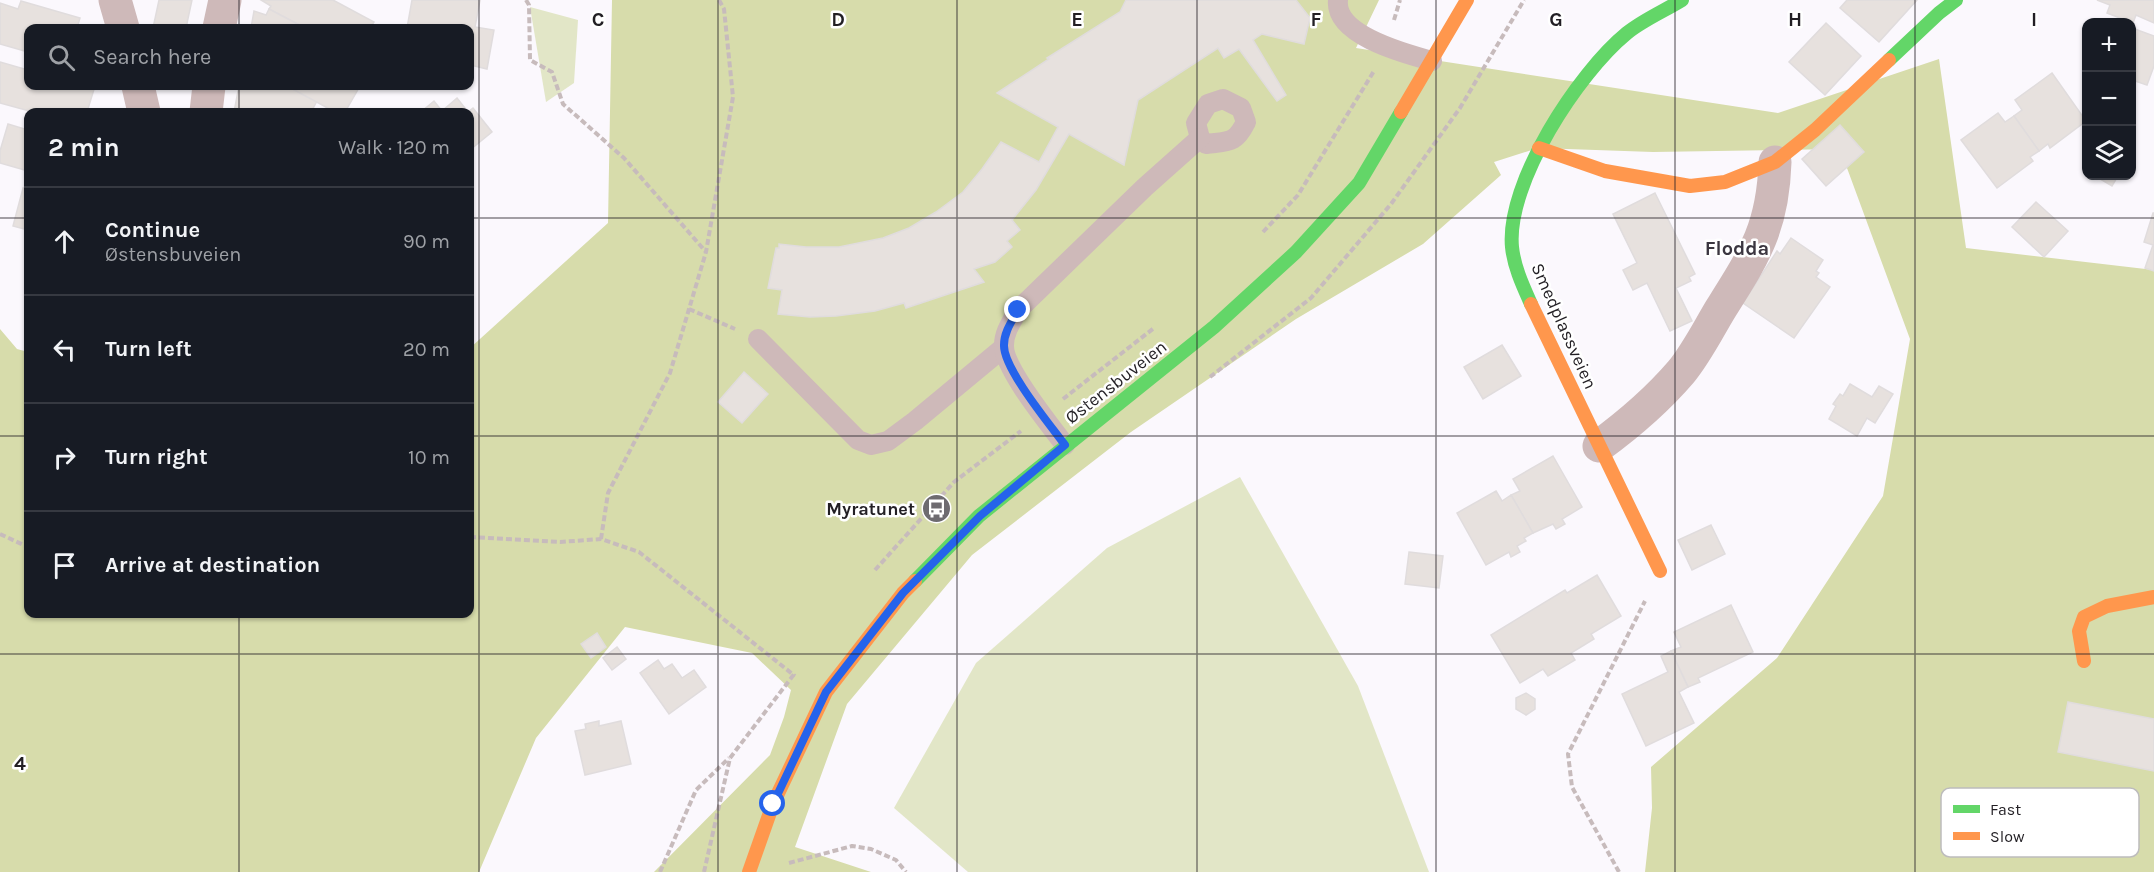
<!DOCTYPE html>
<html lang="en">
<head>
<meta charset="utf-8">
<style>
  body { margin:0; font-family:Karla,sans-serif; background:#20242c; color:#f1f3f6 }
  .controls { position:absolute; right:18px; top:18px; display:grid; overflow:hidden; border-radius:12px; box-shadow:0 2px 4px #0004 }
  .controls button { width:54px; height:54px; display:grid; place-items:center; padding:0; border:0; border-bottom:2px solid #363941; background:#171b24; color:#f1f3f6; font:30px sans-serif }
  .stop { position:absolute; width:18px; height:18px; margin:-14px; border:4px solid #2563eb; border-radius:50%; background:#fff }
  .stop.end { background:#2563eb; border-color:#fff; box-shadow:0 2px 6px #0008 }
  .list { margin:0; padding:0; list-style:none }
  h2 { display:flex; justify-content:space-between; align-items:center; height:78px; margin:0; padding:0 24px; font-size:26px }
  h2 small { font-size:20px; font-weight:400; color:#9ea1a6 }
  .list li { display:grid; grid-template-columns:39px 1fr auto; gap:18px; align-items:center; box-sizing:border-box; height:108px; padding:0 24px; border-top:2px solid #363941 }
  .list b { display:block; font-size:22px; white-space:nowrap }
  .list p { margin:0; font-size:20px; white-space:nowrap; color:#9ea1a6 }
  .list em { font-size:20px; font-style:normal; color:#9ea1a6 }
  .icon { flex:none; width:33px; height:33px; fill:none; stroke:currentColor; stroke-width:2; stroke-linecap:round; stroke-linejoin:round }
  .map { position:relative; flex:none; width:2154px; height:872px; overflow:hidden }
  .search { position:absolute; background:#171b24; box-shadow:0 2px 4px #0004; left:24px; top:24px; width:450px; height:66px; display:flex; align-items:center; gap:15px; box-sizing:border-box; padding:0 21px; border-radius:12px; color:#9ea1a6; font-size:22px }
  .panel { position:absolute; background:#171b24; box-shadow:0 2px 4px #0004; left:24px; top:108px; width:450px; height:510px; border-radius:12px }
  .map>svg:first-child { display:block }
  .green { fill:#e2e6c7 }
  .forest { fill:#d7dcab }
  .building { fill:#e7e1de; stroke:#e0dcdd; stroke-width:1.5 }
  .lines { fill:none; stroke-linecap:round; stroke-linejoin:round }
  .path { stroke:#c7bbbc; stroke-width:4; stroke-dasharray:6 3; stroke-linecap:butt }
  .lane { stroke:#ceb9b9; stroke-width:20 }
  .street { stroke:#ceb9b9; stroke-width:33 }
  .fast { stroke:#63d668; stroke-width:14 }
  .slow { stroke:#ff974d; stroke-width:14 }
  .route { stroke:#2563eb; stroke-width:8 }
  .grid { fill:none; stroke:#221f24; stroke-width:1.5; stroke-opacity:0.55 }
  .labels { text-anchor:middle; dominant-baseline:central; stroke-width:5; stroke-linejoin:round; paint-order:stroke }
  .street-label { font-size:18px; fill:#221f24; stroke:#fff }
  .poi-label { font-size:18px; font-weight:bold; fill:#221f24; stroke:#fff; text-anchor:end }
  .neighbourhood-label { font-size:20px; font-weight:bold; fill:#3b3640; stroke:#fff }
  .key { fill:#fff; stroke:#bdbcbd; stroke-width:1.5 }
  .key-label { font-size:16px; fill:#221f24 }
  .grid-label { font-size:20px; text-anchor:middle; font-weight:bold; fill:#221f24; stroke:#fff; stroke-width:5; stroke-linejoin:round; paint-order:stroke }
</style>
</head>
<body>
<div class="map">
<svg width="2154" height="872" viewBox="0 0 2154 872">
  <rect width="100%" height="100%" fill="#fbf8fd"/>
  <g class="green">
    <polygon points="530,7 578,20 574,83 546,102"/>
    <polygon points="1240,477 1358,686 1429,872 968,872 894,808 976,663 1107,548"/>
  </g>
  <polygon class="forest" points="612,0 1379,0 1356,48 1778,113 1939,59 1966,248 2154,270 2154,872 1645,872 1652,808 1651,767 1777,658 1883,496 1910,339 1840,149 1653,152 1538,148 1494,162 1501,175 1423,244 1296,319 1131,432 972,555 847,704 795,847 871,872 654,872 770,755 784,717 791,690 752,653 625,627 536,738 479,872 0,872 0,329 17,349 28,352 28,614 470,614 470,348 608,223"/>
  <g class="building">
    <polygon points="159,0 192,0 186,28 153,28"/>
    <polygon points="261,0 333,0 374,22 370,28 305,28 269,9 271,6"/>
    <polygon points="412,0 480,0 475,27 494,30 487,69 470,65 470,28 407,28"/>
    <polygon points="1126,0 1296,0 1310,18 1304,44 1262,34 1253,40 1286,95 1277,101 1239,49 1224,58 1218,48 1138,100 1124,165 1069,134 1036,190 1012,220 1020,230 1007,241 1012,247 995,262 974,269 984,282 906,308 904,303 875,311 836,316 810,317 778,314 782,290 768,288 776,248 779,248 779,244 806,247 839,247 883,238 909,228 936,212 963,192 982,169 1001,142 1039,162 1058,127 997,93 1049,59 1047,58 1120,12"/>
    <polygon points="1847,0 1917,0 1879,42 1840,8"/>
    <polygon points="2097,0 2154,0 2154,23 2136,15 2133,23 2107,13 2110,5"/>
    <polygon points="21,1 80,18 77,28 28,28 28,52 0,44 0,3 18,9"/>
    <polygon points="269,9 305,28 251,28 254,11 266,15"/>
    <polygon points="1826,23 1861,56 1825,95 1789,62"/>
    <polygon points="2132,28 2154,36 2154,66 2147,85 2132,80"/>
    <polygon points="0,62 28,70 28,86 95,86 87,112 33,112 0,103"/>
    <polygon points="2052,73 2086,121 2050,148 2048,144 2039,151 2014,116 2022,110 2015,100"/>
    <polygon points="239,86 287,86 317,101 311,112 234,112"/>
    <polygon points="287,86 360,86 345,112 335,112"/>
    <polygon points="457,98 468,112 473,108 492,132 470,150 470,112 421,112 434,101 442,111"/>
    <polygon points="1998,113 2005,122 2014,116 2039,151 2030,157 2033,161 1997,188 1961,140"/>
    <polygon points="8,124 28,130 28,171 0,163 0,151"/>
    <polygon points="1840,125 1864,152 1826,186 1802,159"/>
    <polygon points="2095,176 2118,176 2112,186"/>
    <polygon points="23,188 28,189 28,230 13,226"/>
    <polygon points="1655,193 1695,274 1689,277 1691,281 1676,288 1692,321 1670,331 1647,283 1633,290 1623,270 1637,263 1613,214"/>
    <polygon points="2036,202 2068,231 2044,257 2012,227"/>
    <polygon points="2153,213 2154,213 2154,271 2145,268 2153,245 2144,242"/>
    <polygon points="1791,238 1823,260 1816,271 1819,273 1816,277 1830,287 1794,338 1743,303 1777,251 1780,254"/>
    <polygon points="1502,345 1521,376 1483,399 1464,367"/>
    <polygon points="744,372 768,394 742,423 718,402"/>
    <polygon points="1850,384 1872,397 1879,386 1893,394 1875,423 1867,418 1857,436 1829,419 1836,406 1833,404 1840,394 1843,396"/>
    <polygon points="1553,456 1582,507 1562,519 1565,524 1556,529 1553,524 1533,533 1511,495 1520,491 1513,479"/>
    <polygon points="1496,491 1502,501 1511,495 1533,533 1524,538 1526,541 1517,546 1520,552 1511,557 1509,552 1486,565 1457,513"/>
    <polygon points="1711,525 1725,554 1692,570 1678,540"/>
    <polygon points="1409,552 1443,556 1439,588 1405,584"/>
    <polygon points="1597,575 1621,616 1591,634 1594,639 1571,653 1575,660 1548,676 1543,669 1520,683 1491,635 1565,590 1567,593"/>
    <polygon points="1731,605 1753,652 1698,678 1700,682 1688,687 1671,651 1681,647 1674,632"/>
    <polygon points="597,633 606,647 591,658 581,644"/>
    <polygon points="617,647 626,659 612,670 603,658"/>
    <polygon points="1671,651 1688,687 1679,692 1694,723 1646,746 1622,694 1668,672 1661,656"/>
    <polygon points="658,660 664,669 672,664 682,678 694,670 706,687 669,714 640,673"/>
    <polygon points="1526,693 1535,699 1535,709 1526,715 1516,709 1516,698"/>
    <polygon points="2068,702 2154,719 2154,771 2058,752"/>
    <polygon points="599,721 599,726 621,721 631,764 585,775 575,731 586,729 585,724"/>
  </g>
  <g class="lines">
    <g class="path">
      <polyline points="526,0 529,5 530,60 552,72 563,104 624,158 706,252"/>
      <polyline points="1394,20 1400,0"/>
      <polyline points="1263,232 1298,195 1374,71"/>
      <polyline points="689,309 735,329"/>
      <polyline points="1210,377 1311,298 1391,204 1460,108 1524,0"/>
      <polyline points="1063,399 1154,328"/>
      <polyline points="0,534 28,547"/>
      <polyline points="470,537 560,542 601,539 639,552 795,676"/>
      <polyline points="601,539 608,493 670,373 706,252 733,97 724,9 719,0"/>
      <polyline points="875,570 954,482 1021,431"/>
      <polyline points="789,863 852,846 871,849 896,860 906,872"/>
      <polyline points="660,872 696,790 729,758"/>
      <polyline points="704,872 730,758 795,673"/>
      <polyline points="1619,872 1572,787 1568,754 1645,601"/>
    </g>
    <g class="lane">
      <path d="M1338 0C1334 36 1407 54 1432 61"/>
      <path d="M1223 99 1241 108 1246 122C1235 144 1229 141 1206 144L1200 138 1196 123 1208 104Z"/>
      <polyline points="758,339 858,440 871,445 888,441 915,421 1003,348"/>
      <path d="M1065 445C1050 425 1003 368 1004 345 1004 332 1012 321 1018 310L1145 187 1200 138"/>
    </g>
    <g class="street">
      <polyline points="115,0 123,28"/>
      <polyline points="219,28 225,0"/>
      <polyline points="138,86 144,112"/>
      <polyline points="206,112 209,86"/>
      <path d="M1599 446C1629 424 1657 400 1681 372 1696 354 1708 330 1720 310 1754 256 1773 228 1775 162"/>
    </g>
    <g class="fast">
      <polyline points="1889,60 1939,13 1956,0"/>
      <path d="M1531 304C1523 286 1514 267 1512 247 1506 183 1578 73 1627 33 1643 20 1664 11 1682 0"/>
      <polyline points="915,581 979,516 1214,327 1296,252 1359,183 1401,112"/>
    </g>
    <g class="slow">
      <polyline points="1401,112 1467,0"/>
      <polyline points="1539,148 1605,171 1690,186 1725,182 1775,162 1815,130 1889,60"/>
      <polyline points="1531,304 1660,571"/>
      <polyline points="2084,661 2079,631 2084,617 2107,606 2154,597"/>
      <polyline points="749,872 773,804 826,692 903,593 915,581"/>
    </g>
  </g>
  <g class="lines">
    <path class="route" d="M773 804 826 692 903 593 980 516 1065 445C1050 425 1003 368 1004 345 1004 332 1012 321 1018 310"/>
  </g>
  <path class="grid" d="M239 0V28M479 0V872M718 0V872M957 0V872M1197 0V872M1436 0V872M1675 0V872M1915 0V872M239 86V112M0 218H28M470 218H2154M0 436H28M470 436H2154M239 614V872M0 654H2154"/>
  <defs>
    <symbol id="bus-disc" viewBox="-11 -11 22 22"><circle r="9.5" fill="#6e6b70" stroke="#fff"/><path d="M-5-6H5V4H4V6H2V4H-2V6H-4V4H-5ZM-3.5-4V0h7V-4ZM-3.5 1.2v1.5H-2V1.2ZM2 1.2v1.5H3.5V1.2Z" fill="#fff"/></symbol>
  </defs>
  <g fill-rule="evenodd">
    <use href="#bus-disc" x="920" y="492" width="33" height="33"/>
  </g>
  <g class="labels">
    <g class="street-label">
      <text transform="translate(1564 326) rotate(66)">Smedplassveien</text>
      <text transform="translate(1116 382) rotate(-38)">Østensbuveien</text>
    </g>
    <g class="poi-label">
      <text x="915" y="509">Myratunet</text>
    </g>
    <g class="neighbourhood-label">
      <text x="1737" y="248">Flodda</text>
    </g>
  </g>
  <rect x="1941" y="788" width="198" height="69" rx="9" class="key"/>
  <rect x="1953" y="805" width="27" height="8" fill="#63d668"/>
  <rect x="1953" y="832" width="27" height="8" fill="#ff974d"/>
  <g class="key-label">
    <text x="1990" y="815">Fast</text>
    <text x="1990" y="842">Slow</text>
  </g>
  <g class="grid-label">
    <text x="598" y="26">C</text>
    <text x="838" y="26">D</text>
    <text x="1077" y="26">E</text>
    <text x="1316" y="26">F</text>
    <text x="1556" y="26">G</text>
    <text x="1795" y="26">H</text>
    <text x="2034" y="26">I</text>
    <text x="20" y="770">4</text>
  </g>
</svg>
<div class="controls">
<button>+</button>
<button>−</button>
<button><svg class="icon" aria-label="layers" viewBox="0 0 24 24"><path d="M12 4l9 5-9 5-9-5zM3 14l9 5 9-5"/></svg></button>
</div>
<div class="stop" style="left:773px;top:804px"></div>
<div class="stop end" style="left:1018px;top:310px"></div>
<div class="search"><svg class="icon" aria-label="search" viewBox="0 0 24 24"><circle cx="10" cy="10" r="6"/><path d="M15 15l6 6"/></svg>Search here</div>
<section class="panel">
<h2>2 min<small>Walk · 120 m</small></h2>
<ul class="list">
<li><svg class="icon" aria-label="ahead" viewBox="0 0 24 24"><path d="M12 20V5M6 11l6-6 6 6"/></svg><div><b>Continue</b><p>Østensbuveien</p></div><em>90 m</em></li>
<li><svg class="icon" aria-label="left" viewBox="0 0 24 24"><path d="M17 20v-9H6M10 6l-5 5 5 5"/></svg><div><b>Turn left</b></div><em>20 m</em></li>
<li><svg class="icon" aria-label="right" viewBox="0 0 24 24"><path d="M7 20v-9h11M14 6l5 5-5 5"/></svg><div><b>Turn right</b></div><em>10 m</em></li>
<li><svg class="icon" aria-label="arrive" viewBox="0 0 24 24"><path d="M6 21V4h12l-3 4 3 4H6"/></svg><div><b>Arrive at destination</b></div></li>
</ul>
</section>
</div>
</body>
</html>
